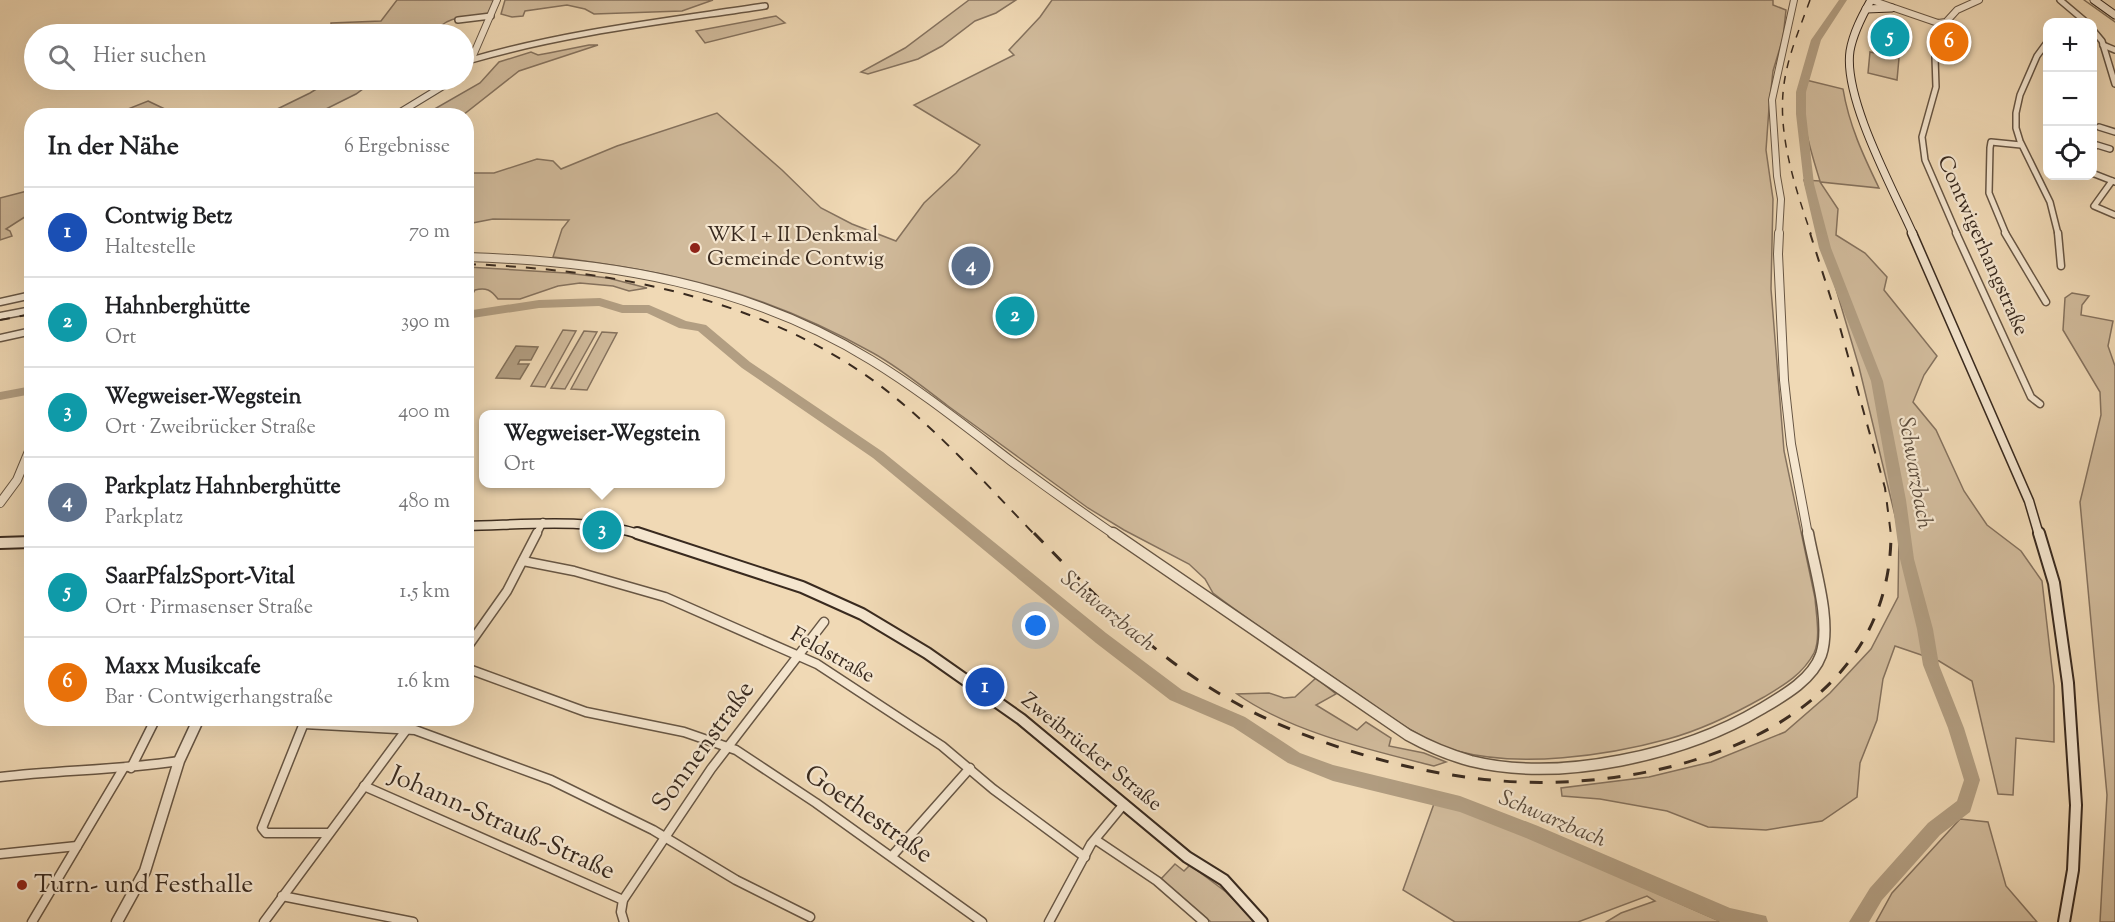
<!DOCTYPE html>
<html lang="de">
<head>
<meta charset="utf-8">
<style>
  body { margin:0; font-family:"Sorts Mill Goudy",serif; background:#f2f2f2; color:#202124 }
  .controls { position:absolute; right:18px; top:18px; display:grid; overflow:hidden; border-radius:12px; box-shadow:0 6px 24px #0002 }
  .controls button { width:54px; height:54px; display:grid; place-items:center; padding:0; border:0; border-bottom:2px solid #e0e0e0; background:#fff; color:#202124; font:30px sans-serif }
  .you { position:absolute; left:1036px; top:626px; width:21px; height:21px; margin:-15px; border:4px solid #fff; border-radius:50%; background:#1a73e8; box-shadow:0 0 0 9px #1a73e833 }
  .badge { display:grid; place-items:center; width:39px; height:39px; border-radius:50%; background:#2563eb; color:#fff; font-size:20px; font-weight:700 }
  .pin { position:absolute; translate:-50% -50%; border:3px solid #fff; box-shadow:0 2px 6px #0006 }
  .popup { position:absolute; left:479px; top:410px; width:246px; height:78px; box-sizing:border-box; display:grid; place-content:center; border-radius:12px; background:#fff; filter:drop-shadow(0 2px 4px #0005); font-size:20px; white-space:nowrap; color:#757577 }
  .popup b { font-size:22px; color:#202124 }
  .popup::after { content:''; position:absolute; left:50%; top:100%; margin-left:-12px; border:12px solid transparent; border-top-color:#fff }
  .list { margin:0; padding:0; list-style:none }
  h2 { display:flex; justify-content:space-between; align-items:center; height:78px; margin:0; padding:0 24px; font-size:26px }
  h2 small { font-size:20px; font-weight:400; color:#757577 }
  .list li { display:grid; grid-template-columns:39px 1fr auto; gap:18px; align-items:center; box-sizing:border-box; height:90px; padding:0 24px; border-top:2px solid #e0e0e0 }
  .list b { display:block; font-size:22px; white-space:nowrap }
  .list p { margin:0; font-size:20px; white-space:nowrap; color:#757577 }
  .list em { font-size:20px; font-style:normal; color:#757577 }
  .icon { flex:none; width:33px; height:33px; fill:none; stroke:currentColor; stroke-width:2; stroke-linecap:round; stroke-linejoin:round }
  .map { position:relative; flex:none; width:2115px; height:922px; overflow:hidden }
  .search { position:absolute; background:#fff; box-shadow:0 6px 24px #0002; left:24px; top:24px; width:450px; height:66px; display:flex; align-items:center; gap:15px; box-sizing:border-box; padding:0 21px; border-radius:33px; color:#757577; font-size:22px }
  .panel { position:absolute; background:#fff; box-shadow:0 6px 24px #0002; left:24px; top:108px; width:450px; height:618px; border-radius:24px }
  .map>svg:first-child { display:block }
  .green { fill:#d1bb9c; stroke:#85725e; stroke-width:1.5 }
  .water { fill:#b29e82; stroke:#82705a; stroke-width:1.5 }
  .lines { fill:none; stroke-linecap:round; stroke-linejoin:round }
  .stream { stroke:#82705a; stroke-width:1.5 }
  .river { fill:#b29e82; fill-rule:evenodd }
  .minor-far2-casing { stroke:#675644; stroke-width:8 }
  .minor-far1-casing { stroke:#675644; stroke-width:9 }
  .minor-casing { stroke:#675644; stroke-width:11 }
  .tertiary-far2-casing { stroke:#675644; stroke-width:8 }
  .tertiary-far1-casing { stroke:#675644; stroke-width:10 }
  .tertiary-casing { stroke:#675644; stroke-width:13 }
  .secondary-far2-casing { stroke:#392a1f; stroke-width:9 }
  .secondary-far1-casing { stroke:#392a1f; stroke-width:11 }
  .secondary-casing { stroke:#392a1f; stroke-width:14 }
  .minor-far2 { stroke:#f5e6cf; stroke-width:5 }
  .minor-far1 { stroke:#f5e6cf; stroke-width:6 }
  .minor { stroke:#f5e6cf; stroke-width:8 }
  .tertiary-far2 { stroke:#f5e6cf; stroke-width:6 }
  .tertiary-far1 { stroke:#f5e6cf; stroke-width:8 }
  .tertiary { stroke:#f5e6cf; stroke-width:10 }
  .secondary-far2 { stroke:#f5e6cf; stroke-width:7 }
  .secondary-far1 { stroke:#f5e6cf; stroke-width:8 }
  .secondary { stroke:#f5e6cf; stroke-width:10 }
  .rail-far2 { stroke:#392a1f; stroke-width:1.5; stroke-dasharray:8 8; stroke-linecap:butt }
  .rail-far1 { stroke:#392a1f; stroke-width:2; stroke-dasharray:10 10; stroke-linecap:butt }
  .rail { stroke:#392a1f; stroke-width:3; stroke-dasharray:13 13; stroke-linecap:butt }
  .poi-dot { fill:#8f2418; stroke:#f5e6cf; stroke-width:2 }
  .labels { text-anchor:middle; dominant-baseline:central; stroke-width:4.5; stroke-linejoin:round; paint-order:stroke }
  .poi-label { font-size:21px; fill:#392a1f; stroke:#f5e6cf; text-anchor:start }
  .street-label { font-size:21px; fill:#392a1f; stroke:#f5e6cf }
  .water-label { font-size:22px; font-style:italic; fill:#5d4d3d; stroke:#f5e6cf }
  .near-street-label { font-size:26px; fill:#392a1f; stroke:#f5e6cf }
  .near-poi-label { font-size:26px; fill:#392a1f; stroke:#f5e6cf; text-anchor:start }
</style>
</head>
<body>
<div class="map">
<svg width="2115" height="922" viewBox="0 0 2115 922">
  <rect width="100%" height="100%" fill="#f0d9b5"/>
  <filter id="stains"><feTurbulence type="fractalNoise" baseFrequency=".00333" numOctaves="4"/><feColorMatrix values="0 0 0 0 .2 0 0 0 0 .09 0 0 0 0 .02 0 0 0 .5 -.17"/></filter>
  <radialGradient id="worn" r=".72"><stop offset=".6" stop-color="#630" stop-opacity="0"/><stop offset="1" stop-color="#630" stop-opacity=".3"/></radialGradient>
  <g class="green">
    <path d="M397 0H494L489 14C469 17 444 15 435 34H367L371 27H331V23L381 21Z"/>
    <polygon points="505,0 713,0 682,11 594,14 585,9 567,5 525,11 523,16 512,17 501,14"/>
    <polygon points="969,0 1016,0 996,13 975,21 942,46 918,59 868,74 861,72 905,48"/>
    <path d="M1052 0H1773V5L1786 10 1783 38 1773 71 1769 108 1766 150 1773 199 1771 289 1784 451 1815 598C1816 614 1821 638 1814 653 1803 674 1784 685 1764 697 1734 714 1701 730 1668 739 1606 756 1520 768 1457 751 1416 739 1378 707 1343 684 1300 654 1255 625 1213 593L1205 579 1189 564 1124 530 1088 508C1041 474 995 440 948 406 924 388 900 368 873 353 766 293 674 271 553 257L562 229 569 220 493 219 467 224 466 173H494L537 159 553 161 561 169 617 146 717 113 782 170 821 208 852 224 896 241 924 203 956 173 980 145 914 105 1014 55 1009 50 1040 17Z"/>
    <polygon points="776,16 785,23 705,43 696,31"/>
    <polygon points="589,45 598,45 519,71 463,115 424,115 480,83 499,62 531,52 538,55 549,53"/>
    <polygon points="1870,52 1899,58 1897,80 1868,73"/>
    <polygon points="331,80 375,80 356,94 314,115 265,115 310,93"/>
    <path d="M1806 80 1843 89C1849 125 1863 155 1879 188L1820 182 1838 209 1836 235 1865 253 1887 277 1884 290 1937 356 1924 375 1913 402 1936 430 1964 491 1987 525 2021 551 2042 581 2054 686V742L2016 738 2013 795 1998 794 1972 681 1939 661 1895 646 1883 679 1877 720 1860 763 1857 797 1822 821 1766 830 1708 827 1667 811 1600 799 1562 796 1561 788 1649 777 1711 762 1785 732 1830 693 1871 649 1898 597 1899 532 1859 367 1804 180 1820 181C1810 149 1798 113 1806 80Z"/>
    <polygon points="148,101 171,112 162,115 113,115"/>
    <polygon points="31,190 31,213 6,229 10,231 12,236 0,240 0,198"/>
    <path d="M467 267 566 273 608 278 647 288 629 291 613 286 580 283 558 286 520 299H498C491 290 486 287 475 290L467 304Z"/>
    <polygon points="2072,293 2089,296 2082,305 2081,315 2113,321 2108,346 2115,366 2115,922 2100,922 2107,795 2080,502 2101,415 2100,392 2063,330 2065,298"/>
    <polygon points="563,330 576,331 545,387 531,386"/>
    <polygon points="584,331 597,332 565,389 551,388"/>
    <polygon points="602,332 617,333 587,390 571,389"/>
    <path d="M1316 678 1336 694 1316 705 1357 730 1366 722 1391 738 1389 746 1424 753 1446 762 1434 766C1370 750 1291 732 1237 694L1269 693 1284 698 1295 697Z"/>
    <path d="M1435 801C1533 835 1627 881 1722 922H1606L1621 913 1655 901 1647 896 1578 922H1455L1403 890Z"/>
    <polygon points="1960,819 1988,822 2006,886 2037,922 1876,922 1892,893"/>
    <polygon points="1175,864 1184,871 1190,865 1226,892 1256,922 1211,922 1161,879"/>
  </g>
  <polygon class="water" points="516,346 538,347 531,360 520,360 518,364 529,364 520,379 496,378"/>
  <g class="lines">
    <polyline class="stream" points="2084,0 2115,22"/>
    <g class="river">
      <polygon points="1839,0 1847,0 1821,40 1806,92 1806,114 1814,184 1831,248 1883,381 1906,500 1914,559 1933,629 1939,665 1964,728 1980,780 1970,812 1940,835 1882,900 1869,922 1849,922 1870,888 1928,823 1957,801 1964,780 1948,728 1923,665 1917,629 1900,559 1892,500 1871,381 1819,248 1804,184 1796,114 1796,92 1811,40"/>
      <polygon points="600,298 623,305 649,305 686,321 706,325 750,362 883,452 1106,633 1182,690 1245,717 1300,753 1333,765 1460,796 1538,826 1730,908 1766,916 1768,922 1720,922 1526,838 1460,812 1333,781 1288,763 1233,727 1170,700 1096,643 873,458 742,368 698,331 679,328 647,313 622,313 599,306 539,308 466,319 466,311 539,300"/>
      <polygon points="32,386 32,394 0,400 0,392"/>
    </g>
    <defs>
      <g id="minor-far2">
        <polyline points="2060,0 2086,22"/>
        <polyline points="458,20 491,16"/>
        <polyline points="1938,23 1941,27 1935,57 1936,87 1922,137 1925,160 1957,234"/>
        <polyline points="2092,29 2102,41 2115,84"/>
        <polyline points="2048,41 2037,56 2020,95 2016,113 2016,128 2020,141 2050,202 2058,234"/>
        <polyline points="2103,45 2115,50"/>
        <path d="M471 60C567 32 666 21 765 6"/>
        <polyline points="2099,127 2115,132"/>
        <polyline points="2092,148 2097,145 2110,149"/>
        <polyline points="2092,173 2115,182"/>
        <polyline points="2112,181 2094,206 2115,215"/>
        <polyline points="2006,234 1989,193 1990,148 1991,142 2021,145"/>
      </g>
      <g id="minor-far1">
        <polyline points="1956,233 2031,397 2040,404"/>
        <polyline points="2005,233 2046,302"/>
        <polyline points="2058,233 2061,266"/>
        <polyline points="0,302 32,295"/>
        <polyline points="0,316 32,310"/>
        <polyline points="0,338 32,331"/>
        <polyline points="536,535 543,522"/>
      </g>
      <g id="minor">
        <polyline points="523,561 574,571 665,597 817,664 942,746 993,789 1085,857"/>
        <polyline points="466,649 507,591 537,533"/>
        <polyline points="466,668 586,712 684,732 736,750 816,803 982,922"/>
        <polyline points="306,718 262,828 266,833 329,833"/>
        <polyline points="304,724 415,730 551,780 653,830 736,880 810,917"/>
        <polyline points="131,768 156,718"/>
        <path d="M0 777C60 770 120 770 179 761"/>
        <polyline points="364,786 623,900"/>
        <polyline points="1096,840 1157,881 1204,922"/>
        <polyline points="0,854 77,846"/>
        <polyline points="892,856 970,768"/>
        <polyline points="282,896 413,922"/>
        <polyline points="32,922 123,769"/>
        <polyline points="264,922 415,718"/>
        <polyline points="624,922 621,912 623,900 711,769 824,622"/>
        <polyline points="1049,922 1091,844 1124,804"/>
      </g>
      <g id="tertiary-far2">
        <polyline points="1871,0 1938,23 1946,22 1957,10 1979,0"/>
        <polyline points="464,70 472,58 497,0"/>
        <polyline points="394,116 453,80"/>
        <polyline points="1779,234 1781,199 1777,176 1772,100 1794,0"/>
      </g>
      <g id="tertiary-far1">
        <polyline points="1779,233 1778,254 1784,380 1791,444 1808,535"/>
        <path d="M466 257C608 261 748 284 871 360 920 390 965 426 1011 461 1045 486 1080 511 1115 535"/>
        <polyline points="0,503 17,480 32,444"/>
      </g>
      <g id="tertiary">
        <path d="M1113 533 1408 735C1428 746 1449 755 1471 761 1560 783 1684 755 1761 709 1783 696 1812 680 1821 655 1832 622 1814 567 1808 533"/>
        <polyline points="117,922 145,871 179,761 199,718"/>
      </g>
      <g id="secondary-far2">
        <path d="M1871 0C1862 16 1853 33 1850 51 1843 98 1893 189 1913 234"/>
        <polyline points="2094,0 2115,15"/>
        <polyline points="1866,9 1892,8"/>
      </g>
      <g id="secondary-far1">
        <polyline points="1912,233 2029,501 2039,535"/>
        <path d="M466 526C524 525 586 517 642 535"/>
      </g>
      <g id="secondary">
        <polyline points="637,533 802,587 862,614 927,653 1021,719 1187,857 1224,880 1262,922"/>
        <polyline points="2039,533 2054,583 2068,683 2076,805 2073,870 2064,922"/>
        <polyline points="0,543 32,542"/>
      </g>
    </defs>
    <use href="#minor-far2" class="minor-far2-casing"/>
    <use href="#minor-far1" class="minor-far1-casing"/>
    <use href="#minor" class="minor-casing"/>
    <use href="#tertiary-far2" class="tertiary-far2-casing"/>
    <use href="#tertiary-far1" class="tertiary-far1-casing"/>
    <use href="#tertiary" class="tertiary-casing"/>
    <use href="#secondary-far2" class="secondary-far2-casing"/>
    <use href="#secondary-far1" class="secondary-far1-casing"/>
    <use href="#secondary" class="secondary-casing"/>
    <use href="#minor-far2" class="minor-far2"/>
    <use href="#minor-far1" class="minor-far1"/>
    <use href="#minor" class="minor"/>
    <use href="#tertiary-far2" class="tertiary-far2"/>
    <use href="#tertiary-far1" class="tertiary-far1"/>
    <use href="#tertiary" class="tertiary"/>
    <use href="#secondary-far2" class="secondary-far2"/>
    <use href="#secondary-far1" class="secondary-far1"/>
    <use href="#secondary" class="secondary"/>
    <path class="rail-far2" d="M1810 0C1800 28 1788 55 1784 84 1777 134 1795 187 1811 234"/>
    <g class="rail-far1">
      <polyline points="1810,233 1839,324 1885,488 1891,535"/>
      <path d="M466 264C609 269 760 297 878 384 936 428 985 483 1035 535"/>
      <polyline points="0,320 32,314"/>
    </g>
    <path class="rail" d="M1034 533C1111 612 1173 677 1276 723 1347 754 1425 775 1502 781 1662 793 1891 730 1891 533"/>
  </g>
  <g class="poi-dot">
    <circle cx="695" cy="248" r="6"/>
    <circle cx="22" cy="885" r="6"/>
  </g>
  <g class="labels">
    <g class="poi-label">
      <text x="707" y="236">WK I + II Denkmal<tspan x="707" dy="24">Gemeinde Contwig</tspan></text>
    </g>
    <g class="street-label">
      <text transform="translate(1982 246) rotate(66)">Contwigerhangstraße</text>
      <text transform="translate(832 656) rotate(29)">Feldstraße</text>
      <text transform="translate(1091 753) rotate(39)">Zweibrücker Straße</text>
    </g>
    <g class="water-label">
      <text transform="translate(1914 473) rotate(80)">Schwarzbach</text>
      <text transform="translate(1107 612) rotate(39)">Schwarzbach</text>
      <text transform="translate(1552 820) rotate(23)">Schwarzbach</text>
    </g>
    <g class="near-street-label">
      <text transform="translate(704 747) rotate(-54)">Sonnenstraße</text>
      <text transform="translate(868 815) rotate(35)">Goethestraße</text>
      <text transform="translate(502 824) rotate(24)">Johann-Strauß-Straße</text>
    </g>
    <g class="near-poi-label">
      <text x="34" y="885">Turn- und Festhalle</text>
    </g>
  </g>
  <rect width="100%" height="100%" filter="url(#stains)"/>
  <rect width="100%" height="100%" fill="url(#worn)"/>
</svg>
<div class="controls">
<button>+</button>
<button>−</button>
<button><svg class="icon" aria-label="locate" viewBox="0 0 24 24"><circle cx="12" cy="12" r="6"/><path d="M12 2v4M12 18v4M2 12h4M18 12h4"/></svg></button>
</div>
<div class="you"></div>
<div class="pin badge" style="left:985px;top:687px;background:#1a4fb4">1</div>
<div class="pin badge" style="left:1015px;top:316px;background:#0f9aa8">2</div>
<div class="pin badge" style="left:602px;top:530px;background:#0f9aa8">3</div>
<div class="popup"><b>Wegweiser-Wegstein</b>Ort</div>
<div class="pin badge" style="left:971px;top:266px;background:#5c6f8a">4</div>
<div class="pin badge" style="left:1890px;top:37px;background:#0f9aa8">5</div>
<div class="pin badge" style="left:1949px;top:42px;background:#e8710a">6</div>
<div class="search"><svg class="icon" aria-label="search" viewBox="0 0 24 24"><circle cx="10" cy="10" r="6"/><path d="M15 15l6 6"/></svg>Hier suchen</div>
<section class="panel">
<h2>In der Nähe<small>6 Ergebnisse</small></h2>
<ul class="list">
<li><span class="badge" style="background:#1a4fb4">1</span><div><b>Contwig Betz</b><p>Haltestelle</p></div><em>70 m</em></li>
<li><span class="badge" style="background:#0f9aa8">2</span><div><b>Hahnberghütte</b><p>Ort</p></div><em>390 m</em></li>
<li><span class="badge" style="background:#0f9aa8">3</span><div><b>Wegweiser-Wegstein</b><p>Ort · Zweibrücker Straße</p></div><em>400 m</em></li>
<li><span class="badge" style="background:#5c6f8a">4</span><div><b>Parkplatz Hahnberghütte</b><p>Parkplatz</p></div><em>480 m</em></li>
<li><span class="badge" style="background:#0f9aa8">5</span><div><b>SaarPfalzSport-Vital</b><p>Ort · Pirmasenser Straße</p></div><em>1.5 km</em></li>
<li><span class="badge" style="background:#e8710a">6</span><div><b>Maxx Musikcafe</b><p>Bar · Contwigerhangstraße</p></div><em>1.6 km</em></li>
</ul>
</section>
</div>
</body>
</html>
